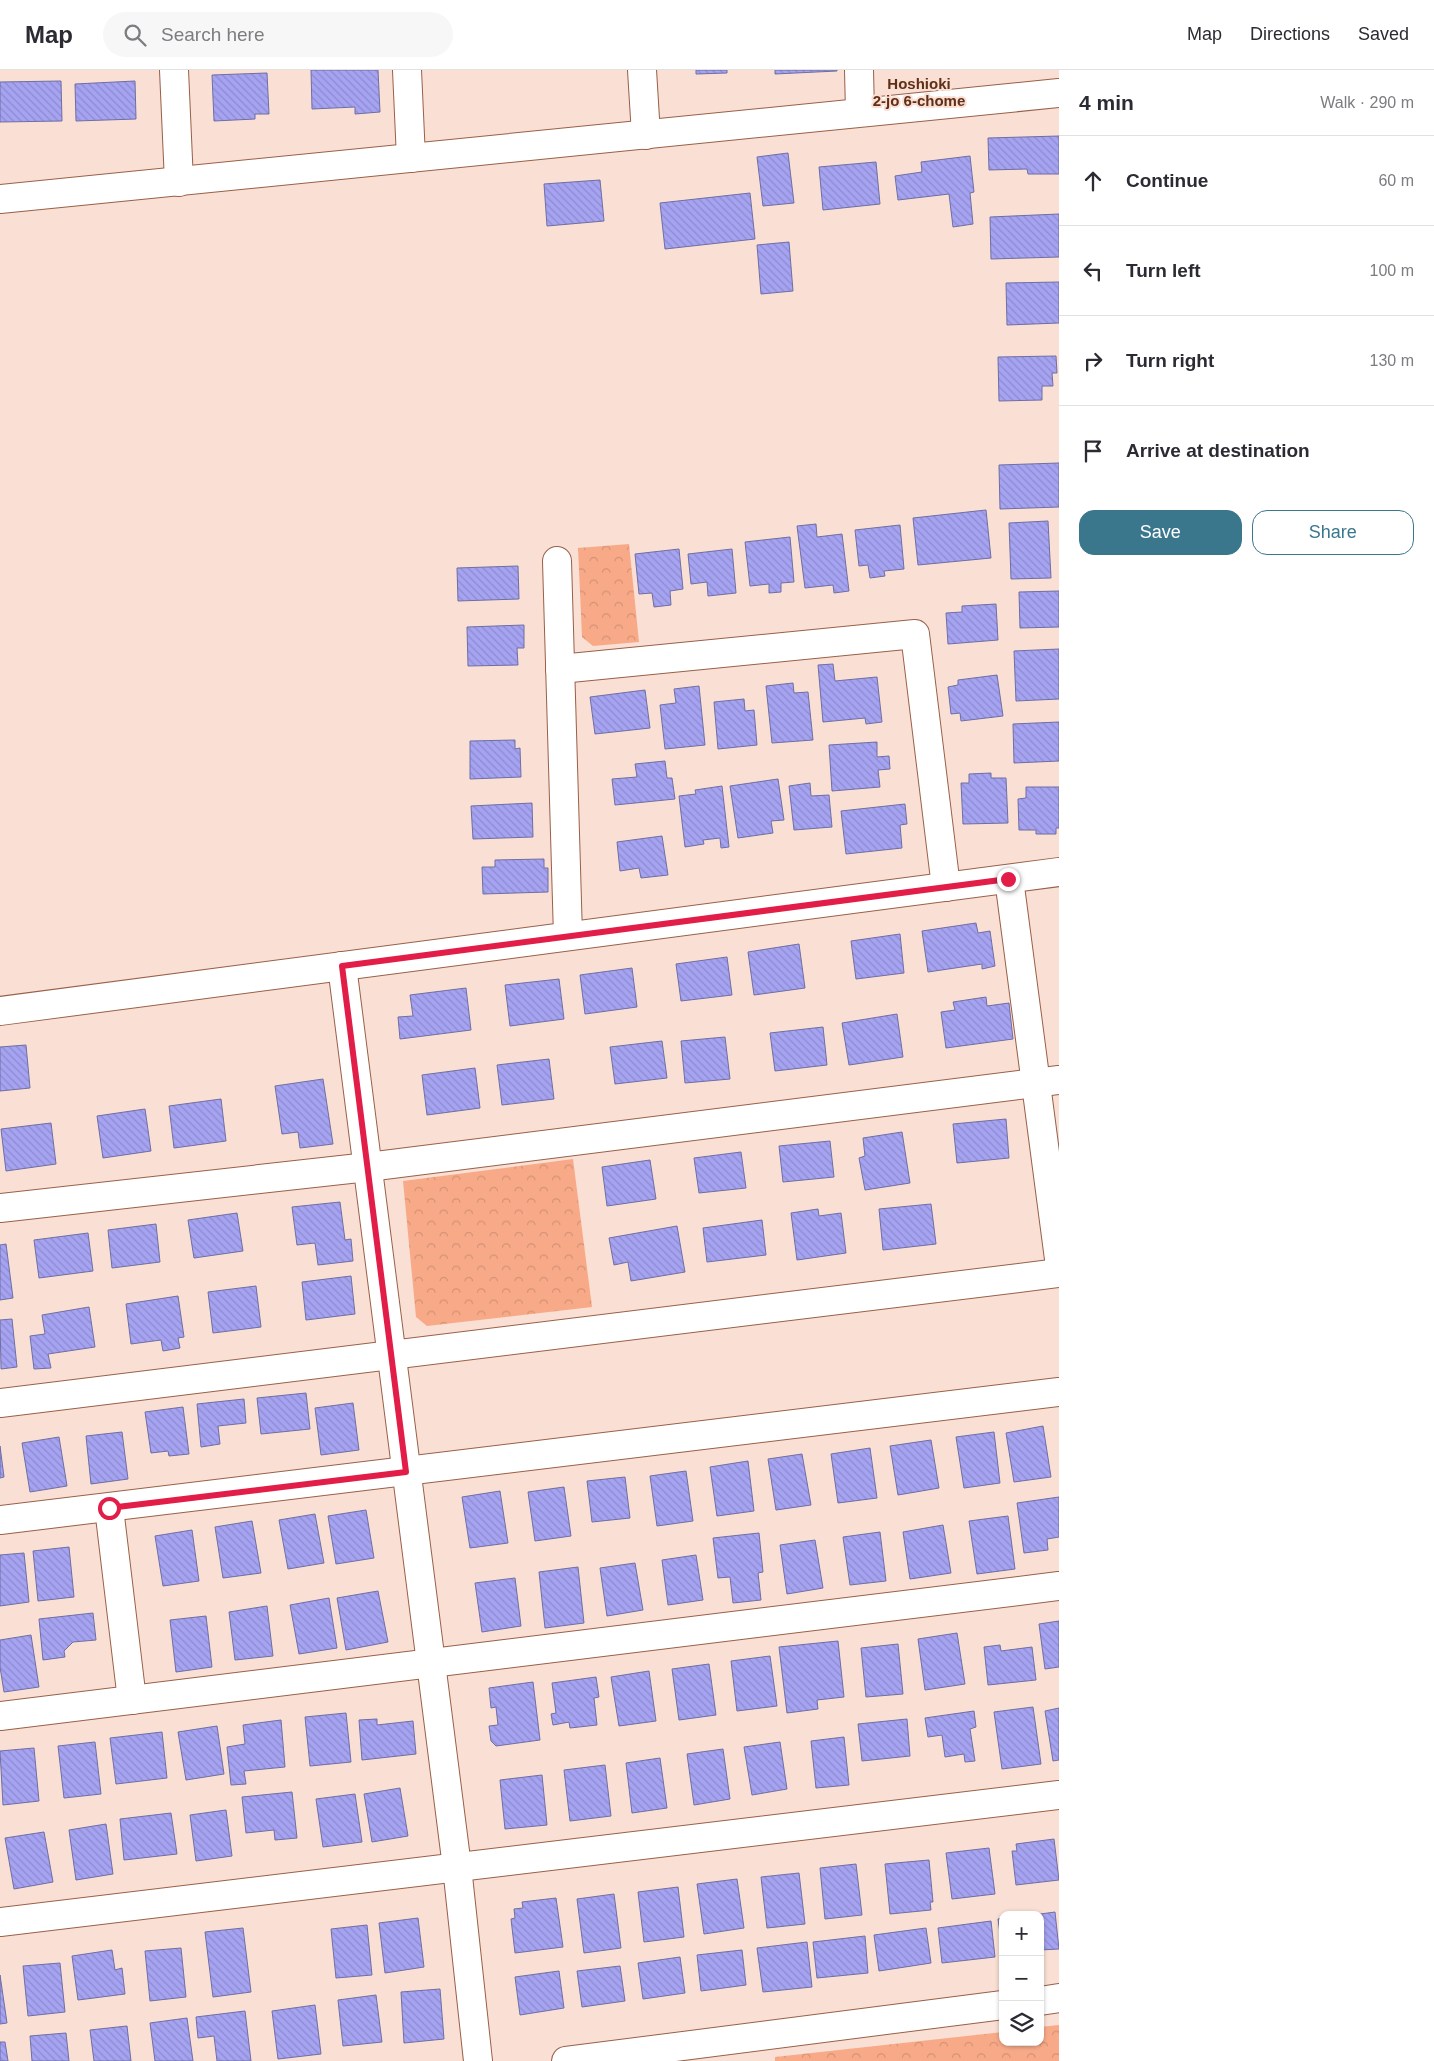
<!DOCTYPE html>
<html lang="en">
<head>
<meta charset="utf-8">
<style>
  body { margin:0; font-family:Helvetica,sans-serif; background:#f7f7f7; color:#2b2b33 }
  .controls { position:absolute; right:15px; bottom:15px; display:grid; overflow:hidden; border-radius:10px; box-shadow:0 1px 4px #0004 }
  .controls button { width:45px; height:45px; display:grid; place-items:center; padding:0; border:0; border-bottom:1px solid #e1e1e2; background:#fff; color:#2b2b33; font:25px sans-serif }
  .stop { position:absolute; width:15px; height:15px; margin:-11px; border:4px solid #e11d48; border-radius:50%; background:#fff }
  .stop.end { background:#e11d48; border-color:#fff; box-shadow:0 1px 5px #0008 }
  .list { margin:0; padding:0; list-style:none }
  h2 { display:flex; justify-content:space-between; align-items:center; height:65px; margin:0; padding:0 20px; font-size:21px }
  h2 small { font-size:16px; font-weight:400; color:#7c7c81 }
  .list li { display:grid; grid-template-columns:32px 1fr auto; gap:15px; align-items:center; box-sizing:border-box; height:90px; padding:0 20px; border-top:1px solid #e1e1e2 }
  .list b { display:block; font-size:19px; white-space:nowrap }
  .list em { font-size:16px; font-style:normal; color:#7c7c81 }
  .actions { display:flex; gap:10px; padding:15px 20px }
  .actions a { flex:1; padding:11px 0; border:1px solid #3a778d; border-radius:15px; text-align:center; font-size:18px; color:#3a778d }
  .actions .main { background:#3a778d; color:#fff }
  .icon { flex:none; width:28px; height:28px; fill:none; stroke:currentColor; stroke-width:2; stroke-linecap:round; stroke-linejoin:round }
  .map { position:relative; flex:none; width:1059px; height:1991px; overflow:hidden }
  header { display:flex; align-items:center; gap:30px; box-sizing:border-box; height:70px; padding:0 25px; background:#fff; border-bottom:1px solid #e1e1e2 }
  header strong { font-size:24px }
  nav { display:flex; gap:28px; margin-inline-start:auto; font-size:18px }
  .search { width:350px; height:45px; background:#f7f7f7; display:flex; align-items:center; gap:12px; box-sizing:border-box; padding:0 18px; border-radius:28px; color:#7c7c81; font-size:19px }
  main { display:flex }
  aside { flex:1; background:#fff }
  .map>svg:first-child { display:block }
  .park { fill:url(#park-crowns) }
  .building { fill:url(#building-back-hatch); stroke:#6f6ea3 }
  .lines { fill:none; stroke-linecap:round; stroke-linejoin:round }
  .street-casing { stroke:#986048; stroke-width:30 }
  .street { stroke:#fff; stroke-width:28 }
  .route { stroke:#e11d48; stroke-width:6 }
  .labels { text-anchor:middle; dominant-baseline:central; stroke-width:4; stroke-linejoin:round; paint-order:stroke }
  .neighbourhood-label { font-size:15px; font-weight:bold; fill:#612f17; stroke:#f9dfd4 }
</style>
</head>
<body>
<header>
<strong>Map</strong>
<div class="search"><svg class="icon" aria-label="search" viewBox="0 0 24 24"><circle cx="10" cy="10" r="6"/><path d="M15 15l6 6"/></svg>Search here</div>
<nav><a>Map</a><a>Directions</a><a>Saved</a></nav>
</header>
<main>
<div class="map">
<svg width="1059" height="1991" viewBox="0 0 1059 1991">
  <defs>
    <pattern id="park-crowns" width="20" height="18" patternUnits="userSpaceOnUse" patternTransform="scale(1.25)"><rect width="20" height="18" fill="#f8aa88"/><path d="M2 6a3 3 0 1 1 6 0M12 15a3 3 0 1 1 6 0" fill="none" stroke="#d49174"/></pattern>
    <pattern id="building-back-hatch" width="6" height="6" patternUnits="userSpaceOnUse" patternTransform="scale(1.25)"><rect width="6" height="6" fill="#a5a3f2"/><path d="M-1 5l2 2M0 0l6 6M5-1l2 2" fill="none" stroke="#8e8bce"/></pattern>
  </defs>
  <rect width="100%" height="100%" fill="#f9dfd4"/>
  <g class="park">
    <polygon points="629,474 639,572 593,576 582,567 578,478"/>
    <polygon points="573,1089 592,1237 427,1256 416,1247 403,1111"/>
    <polygon points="1059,1955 1059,1991 775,1991 775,1987 1003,1962 1003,1972 1040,1972 1040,1957"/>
  </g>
  <g class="building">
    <polygon points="311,0 378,0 380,42 355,44 355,37 312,39"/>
    <polygon points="696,0 727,0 727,3 696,4"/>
    <polygon points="775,0 837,0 837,1 775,4"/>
    <polygon points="267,3 269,44 255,44 255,49 214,51 212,5"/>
    <polygon points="61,11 62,51 0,52 0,12"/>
    <polygon points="135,11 136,49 76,51 75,14"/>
    <polygon points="1059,66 1059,104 1028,104 1027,99 989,100 988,68"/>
    <polygon points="788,83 794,133 763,136 757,87"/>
    <polygon points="970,86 974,122 970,123 973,154 953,157 949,124 898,130 895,106 922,102 921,92"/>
    <polygon points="876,92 880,134 823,140 819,97"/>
    <polygon points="600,110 604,151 547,156 544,114"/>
    <polygon points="750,123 755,169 665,179 660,133"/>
    <polygon points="1059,144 1059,187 991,189 990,147"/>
    <polygon points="789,172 793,221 761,224 757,175"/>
    <polygon points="1059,212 1059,253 1007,255 1006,213"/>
    <polygon points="1056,286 1057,303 1052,303 1053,316 1042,316 1042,330 999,331 998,287"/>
    <polygon points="1059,393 1059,437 1000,439 999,395"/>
    <polygon points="986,440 991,488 918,495 913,448"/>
    <polygon points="1048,451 1051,508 1011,509 1009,453"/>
    <polygon points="816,454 817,467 842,464 849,521 834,523 833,515 805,518 797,456"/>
    <polygon points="900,455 904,499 884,501 885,506 870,508 868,495 859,496 855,460"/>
    <polygon points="790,467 794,512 781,513 781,522 769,523 769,514 750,516 745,472"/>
    <polygon points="679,479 683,519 670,521 671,535 654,537 652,523 639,524 635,484"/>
    <polygon points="732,479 736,523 708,526 707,512 691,514 688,484"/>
    <polygon points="518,496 519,529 458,531 457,498"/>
    <polygon points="1059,521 1059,557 1020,558 1019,522"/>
    <polygon points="996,534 998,570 948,574 946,543 962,542 962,536"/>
    <polygon points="524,555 524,578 517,578 518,595 468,596 467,557"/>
    <polygon points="1059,579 1059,629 1016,631 1014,581"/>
    <polygon points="833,594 835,611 877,607 882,652 866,654 865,648 823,652 818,595"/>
    <polygon points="997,605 1003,646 961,651 960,643 951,644 948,617 958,615 958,610"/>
    <polygon points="793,613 794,623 808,622 813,670 772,673 766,616"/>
    <polygon points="699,616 705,675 665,679 660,635 676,633 674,619"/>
    <polygon points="645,620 650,658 595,664 590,627"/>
    <polygon points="744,629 745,641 754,640 757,675 718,679 714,632"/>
    <polygon points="1059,652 1059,691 1014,693 1013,654"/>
    <polygon points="515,670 515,679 520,678 521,707 470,709 470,671"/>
    <polygon points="877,672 877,687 889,686 890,699 878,700 880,717 832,721 829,675"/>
    <polygon points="665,691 667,708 672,708 675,729 615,735 612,709 637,707 635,694"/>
    <polygon points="991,703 991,708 1006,708 1008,753 963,754 961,713 969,713 969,704"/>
    <polygon points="778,709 784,750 771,751 773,763 738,768 730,716"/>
    <polygon points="810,713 811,726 829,725 832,757 794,760 789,716"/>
    <polygon points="722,716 729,777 721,778 720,768 703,770 704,774 685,777 679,726 696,724 695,720"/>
    <polygon points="1026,717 1059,717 1059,758 1056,758 1056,764 1036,764 1036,760 1019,760 1018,729 1026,728"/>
    <polygon points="532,733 533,767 473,769 471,736"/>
    <polygon points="905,734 907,754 900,755 902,778 846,784 841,741"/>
    <polygon points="662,766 668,805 641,808 639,798 620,801 617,772"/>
    <polygon points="544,789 544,798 548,798 548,822 483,824 482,797 495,797 495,790"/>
    <polygon points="976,853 978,863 990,861 995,896 982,899 982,894 928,902 922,861"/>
    <polygon points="900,864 904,903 856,909 851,871"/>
    <polygon points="799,874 805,918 754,925 748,882"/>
    <polygon points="727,887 732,925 681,931 676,894"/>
    <polygon points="632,898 637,937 585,944 580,905"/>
    <polygon points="559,909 564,949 510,956 505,915"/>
    <polygon points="466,918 471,960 400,969 398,947 413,946 410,925"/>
    <polygon points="986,927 987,936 1009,933 1013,969 946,978 941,942 955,940 953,932"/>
    <polygon points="897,944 903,987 849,995 842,953"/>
    <polygon points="823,957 827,995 775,1001 770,963"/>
    <polygon points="725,967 730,1009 685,1013 681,971"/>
    <polygon points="662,971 667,1008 615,1014 610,977"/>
    <polygon points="26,975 30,1018 0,1021 0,977"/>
    <polygon points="549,989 554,1029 502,1035 497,995"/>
    <polygon points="475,998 480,1038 427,1045 422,1005"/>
    <polygon points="323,1009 333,1074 300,1078 298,1062 282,1064 275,1016"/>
    <polygon points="221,1029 226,1071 174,1078 169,1036"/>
    <polygon points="145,1039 151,1081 103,1088 97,1046"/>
    <polygon points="1006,1049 1009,1088 957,1093 953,1054"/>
    <polygon points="51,1053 56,1094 6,1101 1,1059"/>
    <polygon points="902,1062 910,1113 865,1120 859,1088 865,1086 863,1068"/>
    <polygon points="830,1071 834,1107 783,1112 779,1076"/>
    <polygon points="741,1082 746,1118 699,1123 694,1088"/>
    <polygon points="650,1090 656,1129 607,1136 602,1097"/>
    <polygon points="340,1132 345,1170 351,1169 353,1191 318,1195 315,1173 297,1175 292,1137"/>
    <polygon points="931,1134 936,1174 883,1180 879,1139"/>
    <polygon points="818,1139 819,1146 841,1143 846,1183 797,1190 791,1143"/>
    <polygon points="237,1143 243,1181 194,1188 188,1150"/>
    <polygon points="762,1150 766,1185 707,1192 703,1158"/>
    <polygon points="156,1154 160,1192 112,1198 108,1160"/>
    <polygon points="677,1156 685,1202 631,1211 628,1192 614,1195 609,1168"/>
    <polygon points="88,1163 93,1201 39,1208 34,1170"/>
    <polygon points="6,1174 13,1228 0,1230 0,1175"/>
    <polygon points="351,1206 355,1244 306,1250 302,1212"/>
    <polygon points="256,1216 261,1257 213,1263 208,1222"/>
    <polygon points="178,1226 184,1267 178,1268 180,1278 163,1281 161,1270 131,1274 126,1234"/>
    <polygon points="89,1237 95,1277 48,1284 51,1298 34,1299 30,1266 45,1264 42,1245"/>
    <polygon points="12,1249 17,1297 1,1299 0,1250"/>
    <polygon points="306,1323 310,1359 261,1364 257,1328"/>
    <polygon points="244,1329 246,1353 218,1356 220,1374 201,1377 197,1334"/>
    <polygon points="353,1333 359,1380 321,1385 315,1338"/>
    <polygon points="183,1337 189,1384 169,1386 168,1381 151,1383 145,1342"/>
    <polygon points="1043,1356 1051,1407 1014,1412 1006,1363"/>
    <polygon points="122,1362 128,1409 91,1414 86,1366"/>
    <polygon points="994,1362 1000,1413 964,1418 956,1367"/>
    <polygon points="59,1367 67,1416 30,1422 22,1373"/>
    <polygon points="931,1370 939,1418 898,1425 890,1376"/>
    <polygon points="0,1376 4,1407 0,1408"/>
    <polygon points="870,1378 877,1428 838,1433 831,1384"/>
    <polygon points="802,1384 811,1435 776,1440 768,1389"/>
    <polygon points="748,1391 754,1441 717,1446 710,1397"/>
    <polygon points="686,1401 693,1451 657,1456 650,1406"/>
    <polygon points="625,1407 630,1448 592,1452 587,1411"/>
    <polygon points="564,1417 571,1466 535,1471 528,1422"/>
    <polygon points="500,1421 508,1473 470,1478 462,1427"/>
    <polygon points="1059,1427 1059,1467 1047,1469 1048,1480 1024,1483 1017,1433"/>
    <polygon points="366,1440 374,1488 336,1494 328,1446"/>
    <polygon points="315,1444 324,1493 288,1499 279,1450"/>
    <polygon points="1008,1446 1015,1499 977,1504 969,1451"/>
    <polygon points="252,1451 261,1503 223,1508 215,1457"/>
    <polygon points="943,1455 951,1503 910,1509 903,1462"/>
    <polygon points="192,1460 199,1511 163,1516 155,1466"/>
    <polygon points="880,1462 886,1511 850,1515 843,1467"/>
    <polygon points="759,1463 763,1502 758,1503 761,1530 733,1533 730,1507 718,1508 713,1468"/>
    <polygon points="815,1470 823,1518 787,1524 780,1475"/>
    <polygon points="69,1477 74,1527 38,1531 33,1481"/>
    <polygon points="24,1483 29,1532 0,1536 0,1485"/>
    <polygon points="696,1485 703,1530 668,1535 662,1490"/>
    <polygon points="635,1493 643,1540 607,1546 600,1498"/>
    <polygon points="578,1497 584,1553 545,1558 539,1502"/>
    <polygon points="515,1508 521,1556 482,1562 475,1513"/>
    <polygon points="378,1521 388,1572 346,1580 337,1528"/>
    <polygon points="329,1528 337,1578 299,1584 290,1535"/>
    <polygon points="267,1536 273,1586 235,1590 229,1542"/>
    <polygon points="93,1543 96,1570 73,1572 64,1581 65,1587 43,1590 39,1549"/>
    <polygon points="206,1546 212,1597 176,1602 170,1550"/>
    <polygon points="1059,1551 1059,1597 1045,1599 1039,1554"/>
    <polygon points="957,1563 965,1614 925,1620 918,1569"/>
    <polygon points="31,1565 39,1617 4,1622 0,1597 0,1570"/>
    <polygon points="838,1571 844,1627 817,1630 818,1639 787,1643 779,1577"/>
    <polygon points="898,1574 903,1624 866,1627 861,1578"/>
    <polygon points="1000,1575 1001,1581 1032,1577 1036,1610 988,1615 984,1577"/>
    <polygon points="770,1586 777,1636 737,1641 731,1591"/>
    <polygon points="709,1594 716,1645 679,1650 672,1599"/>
    <polygon points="649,1601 656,1651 619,1656 611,1607"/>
    <polygon points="596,1607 599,1627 594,1628 597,1655 570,1658 569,1652 553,1655 551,1644 556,1643 552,1613"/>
    <polygon points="533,1612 540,1670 496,1676 491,1671 489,1656 498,1655 496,1637 491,1638 489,1618"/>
    <polygon points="1033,1637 1041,1694 1002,1699 994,1642"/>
    <polygon points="1059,1638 1059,1690 1053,1691 1045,1641"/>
    <polygon points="974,1641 976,1657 970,1659 975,1691 965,1692 964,1684 945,1687 942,1665 928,1667 925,1648"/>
    <polygon points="346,1643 351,1692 310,1696 305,1647"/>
    <polygon points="377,1649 377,1655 413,1651 416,1684 362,1690 359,1650"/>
    <polygon points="907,1649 910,1686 862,1691 858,1654"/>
    <polygon points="281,1650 285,1697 244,1701 246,1714 231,1715 227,1677 245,1674 243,1655"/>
    <polygon points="217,1656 224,1704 186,1710 178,1662"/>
    <polygon points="162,1662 167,1708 116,1714 110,1668"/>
    <polygon points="844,1667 849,1715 816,1718 811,1671"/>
    <polygon points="95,1672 101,1724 64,1728 58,1676"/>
    <polygon points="780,1672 787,1719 752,1725 744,1677"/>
    <polygon points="34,1678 39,1731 3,1735 0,1681"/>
    <polygon points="723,1679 730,1729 694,1735 687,1684"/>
    <polygon points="660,1688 667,1738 632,1743 626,1693"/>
    <polygon points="605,1695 611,1746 570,1751 564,1700"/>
    <polygon points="542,1705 547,1755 505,1759 500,1710"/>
    <polygon points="400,1718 408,1766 372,1772 364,1724"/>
    <polygon points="292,1722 297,1768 275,1770 274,1760 246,1763 242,1727"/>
    <polygon points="355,1724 362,1772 323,1777 316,1729"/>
    <polygon points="226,1740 232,1786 196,1791 190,1745"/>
    <polygon points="171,1743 177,1784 124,1790 120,1749"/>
    <polygon points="106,1754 113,1804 76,1810 69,1760"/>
    <polygon points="44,1762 53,1812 14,1819 5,1768"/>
    <polygon points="1054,1769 1059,1810 1016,1815 1012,1781 1017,1781 1016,1774"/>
    <polygon points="989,1778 995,1824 952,1829 946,1783"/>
    <polygon points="929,1790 933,1832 930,1832 931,1840 890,1844 885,1794"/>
    <polygon points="856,1794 862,1845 825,1849 820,1798"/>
    <polygon points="799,1803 805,1854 767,1858 761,1807"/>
    <polygon points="737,1809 744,1858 704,1864 697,1814"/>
    <polygon points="678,1817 684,1867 644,1872 638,1822"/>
    <polygon points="614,1824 621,1878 584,1883 577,1829"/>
    <polygon points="556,1828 563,1877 515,1883 511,1849 515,1848 514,1839 523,1838 522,1832"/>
    <polygon points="1055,1842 1059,1879 1040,1880 1040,1845 1033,1845"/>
    <polygon points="418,1848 424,1897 385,1903 379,1853"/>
    <polygon points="1003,1848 1003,1884 998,1849"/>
    <polygon points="991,1851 995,1887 942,1893 938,1858"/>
    <polygon points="367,1855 372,1905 336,1908 331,1859"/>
    <polygon points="243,1858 251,1922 213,1927 205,1862"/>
    <polygon points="926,1858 931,1893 879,1901 874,1865"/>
    <polygon points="865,1866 868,1903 817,1908 813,1872"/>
    <polygon points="807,1872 812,1917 763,1922 757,1878"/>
    <polygon points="181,1878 186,1927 150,1931 145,1881"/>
    <polygon points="112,1880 115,1900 122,1898 125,1924 78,1930 72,1886"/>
    <polygon points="742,1880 746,1915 701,1921 697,1885"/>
    <polygon points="680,1887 685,1923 643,1929 638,1893"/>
    <polygon points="60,1893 65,1942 28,1946 23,1896"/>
    <polygon points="620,1896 625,1931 582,1937 577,1901"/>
    <polygon points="559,1901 564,1938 520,1945 515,1907"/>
    <polygon points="0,1905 7,1953 0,1954"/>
    <polygon points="440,1919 444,1969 404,1973 401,1922"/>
    <polygon points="376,1925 382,1972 343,1976 338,1930"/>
    <polygon points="315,1935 321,1984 278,1989 272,1941"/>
    <polygon points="245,1941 251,1991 217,1991 214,1966 198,1968 196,1947"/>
    <polygon points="187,1948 193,1991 155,1991 150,1953"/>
    <polygon points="127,1956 131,1991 94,1991 90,1960"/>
    <polygon points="66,1963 69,1991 32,1991 30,1966"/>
    <polygon points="0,1972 5,1972 8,1991 0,1991"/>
  </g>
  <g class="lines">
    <defs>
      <g id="street">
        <polyline points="174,0 179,112"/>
        <polyline points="407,0 411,88"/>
        <polyline points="642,0 646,65"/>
        <polyline points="859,0 860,42"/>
        <polyline points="0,129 1059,23"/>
        <polyline points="557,491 568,866"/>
        <polyline points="560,599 915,564 946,817"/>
        <polyline points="1009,809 1059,1189"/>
        <polyline points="342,896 457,1797 478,1991"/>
        <polyline points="0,941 1059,802"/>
        <polyline points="0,1138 368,1097 1059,1010"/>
        <polyline points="0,1333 1059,1203"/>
        <polyline points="109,1438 132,1630"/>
        <polyline points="0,1450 1059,1322"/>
        <polyline points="0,1646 1059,1516"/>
        <polyline points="0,1852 1059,1725"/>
        <polyline points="1040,1931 1059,1928"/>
        <polyline points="566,1991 1003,1935"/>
      </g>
    </defs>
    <use href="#street" class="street-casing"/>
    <use href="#street" class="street"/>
  </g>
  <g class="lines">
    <polyline class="route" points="109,1438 406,1402 342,896 1008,809"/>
  </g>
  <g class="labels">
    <g class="neighbourhood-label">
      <text x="919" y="13">Hoshioki<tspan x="919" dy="17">2-jo 6-chome</tspan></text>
    </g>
  </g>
</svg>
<div class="controls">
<button>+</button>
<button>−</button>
<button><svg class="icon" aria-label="layers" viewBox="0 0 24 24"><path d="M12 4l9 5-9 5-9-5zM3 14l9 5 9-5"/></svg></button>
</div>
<div class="stop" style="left:109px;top:1438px"></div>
<div class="stop end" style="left:1008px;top:809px"></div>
</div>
<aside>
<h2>4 min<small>Walk · 290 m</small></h2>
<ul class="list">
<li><svg class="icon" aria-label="ahead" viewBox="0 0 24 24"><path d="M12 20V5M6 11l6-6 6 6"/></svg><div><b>Continue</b></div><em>60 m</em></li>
<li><svg class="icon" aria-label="left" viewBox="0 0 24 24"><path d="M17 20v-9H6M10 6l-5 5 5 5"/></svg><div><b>Turn left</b></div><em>100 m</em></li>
<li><svg class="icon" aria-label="right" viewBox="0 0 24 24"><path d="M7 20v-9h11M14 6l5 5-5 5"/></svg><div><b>Turn right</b></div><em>130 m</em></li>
<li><svg class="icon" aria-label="arrive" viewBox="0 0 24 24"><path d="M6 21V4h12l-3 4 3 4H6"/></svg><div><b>Arrive at destination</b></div></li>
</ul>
<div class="actions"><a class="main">Save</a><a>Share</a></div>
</aside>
</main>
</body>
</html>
